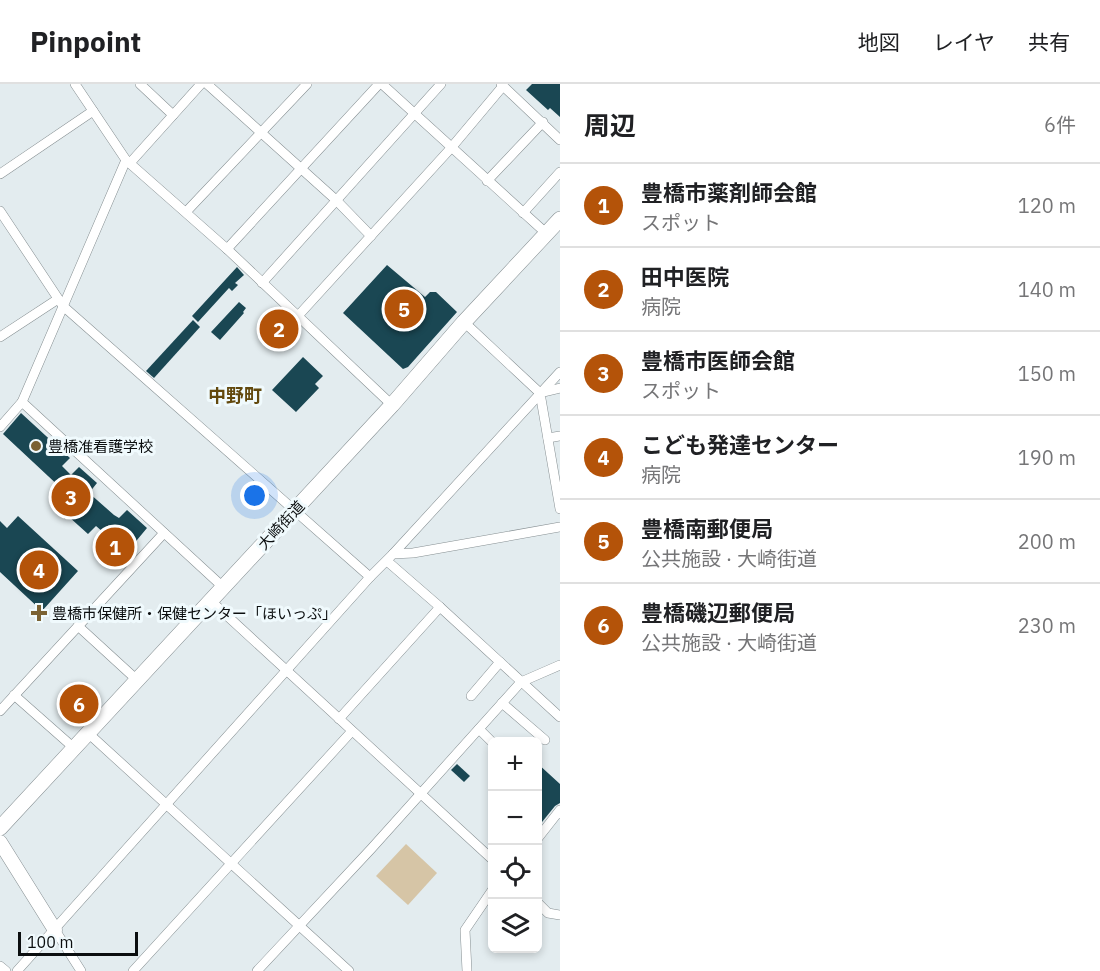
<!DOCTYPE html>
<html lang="ja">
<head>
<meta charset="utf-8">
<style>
  body { margin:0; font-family:"IBM Plex Sans","Noto Sans JP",sans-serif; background:#f6f6f6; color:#202124 }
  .controls { position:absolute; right:18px; bottom:18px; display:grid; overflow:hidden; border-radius:9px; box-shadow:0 3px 9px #0003 }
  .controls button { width:54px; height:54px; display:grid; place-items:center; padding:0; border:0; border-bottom:2px solid #e0e0e0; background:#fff; color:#202124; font:30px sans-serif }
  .scale { position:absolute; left:18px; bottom:15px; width:120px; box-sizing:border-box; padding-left:6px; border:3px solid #0b0e0f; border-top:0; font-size:16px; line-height:21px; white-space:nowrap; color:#0b0e0f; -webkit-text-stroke:4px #f0fafd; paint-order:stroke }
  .you { position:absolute; left:255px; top:412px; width:21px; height:21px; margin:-15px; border:4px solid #fff; border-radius:50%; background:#1a73e8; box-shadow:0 0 0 9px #1a73e833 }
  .badge { display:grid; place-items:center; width:39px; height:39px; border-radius:50%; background:#b45309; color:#fff; font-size:20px; font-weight:700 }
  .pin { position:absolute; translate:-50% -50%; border:3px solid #fff; box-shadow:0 2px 6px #0006 }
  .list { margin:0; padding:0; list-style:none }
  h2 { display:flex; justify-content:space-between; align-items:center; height:78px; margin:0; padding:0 24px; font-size:26px }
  h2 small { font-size:20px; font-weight:400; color:#757577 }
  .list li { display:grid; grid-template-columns:39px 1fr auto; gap:18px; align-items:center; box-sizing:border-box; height:84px; padding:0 24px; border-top:2px solid #e0e0e0 }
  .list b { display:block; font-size:22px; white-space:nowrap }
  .list p { margin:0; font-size:20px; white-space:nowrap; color:#757577 }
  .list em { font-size:20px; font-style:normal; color:#757577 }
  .icon { flex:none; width:33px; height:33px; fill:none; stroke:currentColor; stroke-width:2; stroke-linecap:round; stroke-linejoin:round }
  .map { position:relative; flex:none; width:560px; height:887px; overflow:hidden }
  header { display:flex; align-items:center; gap:36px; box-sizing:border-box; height:84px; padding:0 30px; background:#fff; border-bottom:2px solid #e0e0e0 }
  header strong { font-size:28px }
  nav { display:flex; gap:33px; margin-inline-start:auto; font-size:21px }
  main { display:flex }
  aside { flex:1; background:#fff }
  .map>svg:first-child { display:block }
  .green { fill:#d6c5a6 }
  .building { fill:#1a4753 }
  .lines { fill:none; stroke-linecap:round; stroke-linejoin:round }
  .street-casing { stroke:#868f92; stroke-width:10 }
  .secondary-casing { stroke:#868f92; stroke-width:15 }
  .primary-casing { stroke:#868f92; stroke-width:16 }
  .street { stroke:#fff; stroke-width:9 }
  .secondary { stroke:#fff; stroke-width:14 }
  .primary { stroke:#fff; stroke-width:15 }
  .poi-dot { fill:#7b6233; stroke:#f0fafd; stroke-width:2 }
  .labels { text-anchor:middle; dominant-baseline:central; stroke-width:6; stroke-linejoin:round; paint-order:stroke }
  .poi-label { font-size:15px; fill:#0b0e0f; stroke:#f0fafd; text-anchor:start }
  .street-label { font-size:15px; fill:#0b0e0f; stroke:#f0fafd }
  .quarter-label { font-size:18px; font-weight:bold; fill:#62480d; stroke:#f0fafd }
</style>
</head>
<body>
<header>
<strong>Pinpoint</strong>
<nav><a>地図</a><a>レイヤ</a><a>共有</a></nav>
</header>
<main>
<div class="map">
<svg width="560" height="887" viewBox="0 0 560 887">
  <rect width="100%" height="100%" fill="#e3ecef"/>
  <polygon class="green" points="406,760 437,789 408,821 376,792"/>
  <g class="building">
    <polygon points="532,0 560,0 560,33 550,24 548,26 526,6"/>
    <polygon points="387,181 425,213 430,208 436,208 457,228 408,283 403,285 343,229"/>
    <polygon points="237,183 244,191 235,199 238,201 232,207 229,204 198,238 192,232"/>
    <polygon points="239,218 246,224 243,228 244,229 220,256 211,248"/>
    <polygon points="193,236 200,243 154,294 146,287"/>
    <polygon points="303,273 323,292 315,300 319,304 296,328 272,306"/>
    <polygon points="21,329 70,374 62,382 71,391 79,383 97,399 89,409 114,431 119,434 127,426 147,444 127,468 130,471 124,477 119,473 116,477 112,473 108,478 101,471 119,450 109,441 103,448 96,442 88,450 68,432 65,435 50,421 63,406 3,350"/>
    <polygon points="18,432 78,487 42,527 0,488 0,437 7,444"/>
    <polygon points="537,679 560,700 560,719 555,722 542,738 537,734"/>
    <polygon points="457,680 470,692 464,698 451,686"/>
  </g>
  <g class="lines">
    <defs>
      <g id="street">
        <polyline points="75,0 126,76 227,165 392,321"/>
        <polyline points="140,0 173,31"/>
        <polyline points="207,0 336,116 371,152"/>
        <polyline points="382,0 547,150"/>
        <polyline points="501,0 560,56"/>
        <polyline points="130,79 201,0"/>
        <polyline points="0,90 93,27"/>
        <polyline points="487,97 543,38"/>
        <polyline points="0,127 63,222 370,493"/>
        <polyline points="186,128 307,0"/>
        <polyline points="523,129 560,88"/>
        <polyline points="227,165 379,0"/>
        <polyline points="262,199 441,0"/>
        <polyline points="297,233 451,64 503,2"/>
        <polyline points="464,238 540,309"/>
        <polyline points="0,253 58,215"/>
        <polyline points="560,304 540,309 560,425"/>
        <polyline points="22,318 223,503"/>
        <polyline points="0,343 22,318 126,76"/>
        <polyline points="548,354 560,352"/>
        <polyline points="393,470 560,288"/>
        <polyline points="387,477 440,523 560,633"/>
        <polyline points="211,517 493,776"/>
        <polyline points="78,542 137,596"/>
        <polyline points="14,611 74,664"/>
        <polyline points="471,612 500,578"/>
        <polyline points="502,619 545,656"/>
        <polyline points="0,627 164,449"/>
        <polyline points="339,635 440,523"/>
        <polyline points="479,645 493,659"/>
        <polyline points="88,649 349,887"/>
        <polyline points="538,754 560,726"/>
        <polyline points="538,819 548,829 560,831"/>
        <polyline points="55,846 81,887"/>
        <polyline points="0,882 6,887"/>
        <polyline points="17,887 370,493 393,470 413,469 560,443"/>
        <polyline points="133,887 352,647"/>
        <polyline points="257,887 371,765 521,598 560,581"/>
        <polyline points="467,887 465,846 493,805"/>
      </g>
      <polyline id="secondary" points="0,758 55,846"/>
      <polyline id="primary" points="0,744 392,321 464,238 560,135"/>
    </defs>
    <use href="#street" class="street-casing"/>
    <use href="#secondary" class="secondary-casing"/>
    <use href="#primary" class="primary-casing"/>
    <use href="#street" class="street"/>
    <use href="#secondary" class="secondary"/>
    <use href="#primary" class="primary"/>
  </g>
  <g class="poi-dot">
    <circle cx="36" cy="362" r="6"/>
    <path d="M36 520h6v6h6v6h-6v6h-6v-6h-6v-6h6z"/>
  </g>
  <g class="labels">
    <g class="poi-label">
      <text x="48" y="362">豊橋准看護学校</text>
      <text x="52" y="529">豊橋市保健所・保健センター「ほいっぷ」</text>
    </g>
    <g class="street-label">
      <text transform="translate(281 441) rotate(-47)">大崎街道</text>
    </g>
    <g class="quarter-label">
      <text x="235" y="311">中野町</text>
    </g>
  </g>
</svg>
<div class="controls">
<button>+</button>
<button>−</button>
<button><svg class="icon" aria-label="locate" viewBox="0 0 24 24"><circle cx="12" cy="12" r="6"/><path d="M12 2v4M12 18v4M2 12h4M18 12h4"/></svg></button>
<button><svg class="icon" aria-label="layers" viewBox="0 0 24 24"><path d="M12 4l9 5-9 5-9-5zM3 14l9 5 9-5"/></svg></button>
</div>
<div class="scale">100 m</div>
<div class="you"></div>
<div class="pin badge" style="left:115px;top:463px">1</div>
<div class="pin badge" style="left:279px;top:245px">2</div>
<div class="pin badge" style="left:71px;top:413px">3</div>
<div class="pin badge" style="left:39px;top:486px">4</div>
<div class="pin badge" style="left:404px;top:225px">5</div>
<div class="pin badge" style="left:79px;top:620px">6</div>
</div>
<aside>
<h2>周辺<small>6件</small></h2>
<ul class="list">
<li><span class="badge">1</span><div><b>豊橋市薬剤師会館</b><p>スポット</p></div><em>120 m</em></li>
<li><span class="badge">2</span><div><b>田中医院</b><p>病院</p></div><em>140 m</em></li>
<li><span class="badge">3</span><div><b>豊橋市医師会館</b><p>スポット</p></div><em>150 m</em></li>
<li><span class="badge">4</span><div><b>こども発達センター</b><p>病院</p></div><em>190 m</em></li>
<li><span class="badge">5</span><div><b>豊橋南郵便局</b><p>公共施設 · 大崎街道</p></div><em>200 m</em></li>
<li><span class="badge">6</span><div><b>豊橋磯辺郵便局</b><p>公共施設 · 大崎街道</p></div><em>230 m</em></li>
</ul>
</aside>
</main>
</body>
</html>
